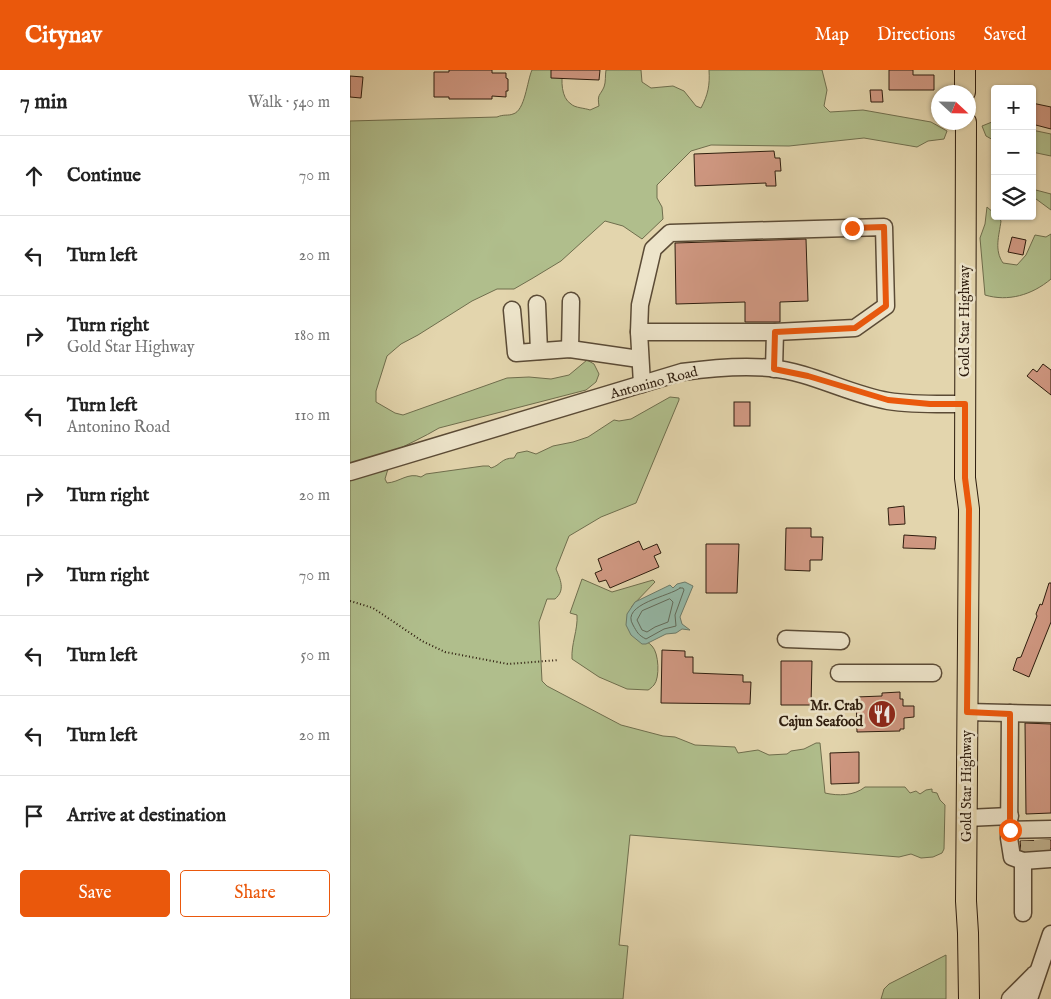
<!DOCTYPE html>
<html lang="en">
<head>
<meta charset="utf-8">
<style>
  body { margin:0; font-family:"IM FELL English",serif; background:#f6f6f6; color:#222 }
  .controls { position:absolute; right:15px; top:15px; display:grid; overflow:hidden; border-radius:5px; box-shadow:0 1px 4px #0004 }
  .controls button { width:45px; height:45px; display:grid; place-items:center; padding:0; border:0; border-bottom:1px solid #e0e0e0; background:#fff; color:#222; font:25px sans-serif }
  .compass { position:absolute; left:581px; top:15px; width:45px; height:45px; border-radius:50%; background:#fff; box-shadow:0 1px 4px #0004; rotate:112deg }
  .stop { position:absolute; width:15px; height:15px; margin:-11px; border:4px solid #ea580c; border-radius:50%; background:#fff }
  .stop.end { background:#ea580c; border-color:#fff; box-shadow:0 1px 5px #0008 }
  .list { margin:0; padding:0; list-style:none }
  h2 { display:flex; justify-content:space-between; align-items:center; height:65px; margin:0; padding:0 20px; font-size:21px }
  h2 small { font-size:16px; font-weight:400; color:#767676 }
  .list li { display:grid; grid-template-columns:32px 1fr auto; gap:15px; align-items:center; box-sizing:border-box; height:80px; padding:0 20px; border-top:1px solid #e0e0e0 }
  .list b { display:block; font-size:19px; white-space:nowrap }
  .list p { margin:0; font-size:16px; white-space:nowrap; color:#767676 }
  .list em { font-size:16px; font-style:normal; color:#767676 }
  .actions { display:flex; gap:10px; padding:15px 20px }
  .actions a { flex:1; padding:11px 0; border:1px solid #ea580c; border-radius:5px; text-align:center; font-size:18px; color:#ea580c }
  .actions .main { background:#ea580c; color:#fff }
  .icon { flex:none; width:28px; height:28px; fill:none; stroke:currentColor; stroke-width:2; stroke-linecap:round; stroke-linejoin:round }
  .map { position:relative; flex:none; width:701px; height:929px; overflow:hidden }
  header { display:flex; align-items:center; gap:30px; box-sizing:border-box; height:70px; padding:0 25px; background:#ea580c; color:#fff }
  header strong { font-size:24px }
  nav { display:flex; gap:28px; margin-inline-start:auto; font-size:18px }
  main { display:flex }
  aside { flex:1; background:#fff }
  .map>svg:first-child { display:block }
  .green { fill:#b0be8c; stroke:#6f6e4d }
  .water { fill:#95b9a8; stroke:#6c7b6a }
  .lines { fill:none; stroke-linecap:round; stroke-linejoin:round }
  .shore { stroke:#626b5b; stroke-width:1 }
  .building { fill:#d09882; stroke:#2e1d0e }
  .minor-tunnel { stroke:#bfb08d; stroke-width:16; stroke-dasharray:16 8; stroke-linecap:butt }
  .minor-casing { stroke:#5b4b36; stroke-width:19 }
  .major-casing { stroke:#2e1d0e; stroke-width:22 }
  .path { stroke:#2e1d0e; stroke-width:2; stroke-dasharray:1 2.5; stroke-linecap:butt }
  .minor { stroke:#ede4ca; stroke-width:16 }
  .major { stroke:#e3d5ad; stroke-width:20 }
  .route { stroke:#ea580c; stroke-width:6 }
  .labels { text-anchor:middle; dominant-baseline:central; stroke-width:5; stroke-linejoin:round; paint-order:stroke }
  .street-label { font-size:14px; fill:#2e1d0e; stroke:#ede4ca }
  .poi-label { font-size:14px; font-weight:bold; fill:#2e1d0e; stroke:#ede4ca; text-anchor:end }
</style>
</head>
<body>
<header>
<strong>Citynav</strong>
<nav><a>Map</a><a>Directions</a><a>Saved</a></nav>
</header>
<main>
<aside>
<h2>7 min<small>Walk · 540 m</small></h2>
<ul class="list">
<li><svg class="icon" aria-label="ahead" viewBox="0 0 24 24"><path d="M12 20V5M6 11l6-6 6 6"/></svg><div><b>Continue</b></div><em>70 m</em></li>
<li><svg class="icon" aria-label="left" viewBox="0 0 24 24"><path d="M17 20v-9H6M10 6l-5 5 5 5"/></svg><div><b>Turn left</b></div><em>20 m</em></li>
<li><svg class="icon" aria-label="right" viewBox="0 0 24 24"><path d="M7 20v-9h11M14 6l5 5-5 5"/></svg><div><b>Turn right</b><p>Gold Star Highway</p></div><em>180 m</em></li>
<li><svg class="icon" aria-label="left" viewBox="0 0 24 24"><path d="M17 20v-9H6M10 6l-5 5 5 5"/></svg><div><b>Turn left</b><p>Antonino Road</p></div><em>110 m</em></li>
<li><svg class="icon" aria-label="right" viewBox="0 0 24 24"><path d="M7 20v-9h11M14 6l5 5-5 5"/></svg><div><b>Turn right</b></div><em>20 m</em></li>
<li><svg class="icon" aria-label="right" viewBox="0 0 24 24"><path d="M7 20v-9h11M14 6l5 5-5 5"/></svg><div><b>Turn right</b></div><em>70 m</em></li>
<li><svg class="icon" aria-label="left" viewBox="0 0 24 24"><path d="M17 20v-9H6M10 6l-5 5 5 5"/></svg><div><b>Turn left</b></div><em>50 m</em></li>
<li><svg class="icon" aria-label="left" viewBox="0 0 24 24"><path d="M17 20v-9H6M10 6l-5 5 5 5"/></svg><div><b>Turn left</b></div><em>20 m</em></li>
<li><svg class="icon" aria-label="arrive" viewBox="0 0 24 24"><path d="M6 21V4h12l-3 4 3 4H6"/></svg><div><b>Arrive at destination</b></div></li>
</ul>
<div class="actions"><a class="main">Save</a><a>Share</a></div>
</aside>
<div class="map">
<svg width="701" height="929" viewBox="0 0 701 929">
  <rect width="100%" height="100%" fill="#e3d5ad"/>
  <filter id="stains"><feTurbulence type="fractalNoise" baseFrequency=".004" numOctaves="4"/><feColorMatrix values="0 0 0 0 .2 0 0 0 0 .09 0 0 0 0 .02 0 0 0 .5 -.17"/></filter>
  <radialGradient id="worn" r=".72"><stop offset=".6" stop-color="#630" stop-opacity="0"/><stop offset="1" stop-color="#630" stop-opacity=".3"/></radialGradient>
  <g class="green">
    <path d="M182 0H213C211 10 211 28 221 34 225 38 235 38 240 40L249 36C247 24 250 26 254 17 256 12 255 5 256 0H291L292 12 301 18 323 16 334 21 346 36 351 38C358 25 360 15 359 0H472L477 20 474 36 480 42 513 40 581 52 597 61 594 69 578 71 567 77 514 68 439 76 361 75 341 81 307 115V128L312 137 313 149 292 169 273 156 255 151 211 191 183 208 164 219H147L122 231 68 265 51 274 37 286 26 321V332L45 343 53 345 157 308 179 307 201 309 219 305 237 290 244 294 249 304 246 312 236 320 89 358C74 367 58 374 43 382L35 409 37 413C50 412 58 402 71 407L76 404 133 396H139L141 398C151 395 151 388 164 388L167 383 177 381 186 384 203 376 223 372 238 367 264 350 269 351 281 349 320 327 329 328V330L286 433 251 447 219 466 206 499C210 509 216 520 205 529H197L189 552 192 611 197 616 271 655 313 666 325 667 345 675 385 677 388 683 408 680 419 685 437 684 441 681 454 679 466 673H470L475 723C488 726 504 726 515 717H555L560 723 566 721 570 724 576 720 582 719V722L587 723 590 730 595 735 594 779 592 783 583 787 571 788 561 784 549 787 280 765 269 875 278 876 273 929H0V51L147 47C154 44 158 46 163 44 175 41 177 11 182 0Z"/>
    <polygon points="642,52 645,52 645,71 636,66 632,56"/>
    <polygon points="682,60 701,64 701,86 682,82"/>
    <polygon points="682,119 701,124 701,140 682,126"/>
    <path d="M637 137 645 144V146H648L651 151C649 166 644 180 653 193L667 195 676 185 685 165 696 167 701 164V209C682 225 658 232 635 225L630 168 635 154Z"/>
    <path d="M232 509 262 522 303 510 305 512 282 536 279 559C286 571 295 568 302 576 309 583 310 608 304 615 303 616 299 620 298 620L277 619 249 607 222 589C221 574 228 560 227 545L220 543Z"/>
    <polygon points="596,885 596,929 531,929 534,919 539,914"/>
  </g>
  <polygon class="water" points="335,512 343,516 330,547 332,554 340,560 332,559 326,563 316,564 296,574 292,574 281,565 276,555 277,544 285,532 320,515 323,518 327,514"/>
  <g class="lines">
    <g class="shore">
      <path d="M330 518H333L334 520 325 545 326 556 314 559 296 569C288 565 287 562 283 555 270 534 321 526 330 518Z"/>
      <polygon points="320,529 323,532 318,552 305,557 297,562 292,560 287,550 292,541"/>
    </g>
  </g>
  <g class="building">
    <polygon points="99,0 142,0 142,3 156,3 156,8 158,9 158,21 156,21 156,27 142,26 142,29 99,29 99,27 84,27 84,2 99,2"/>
    <polygon points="201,0 250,0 249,10 201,8"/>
    <polygon points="539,0 563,0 563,5 584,5 584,20 539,20"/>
    <polygon points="0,6 13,7 11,28 0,27"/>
    <polygon points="520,20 532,20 533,32 521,32"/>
    <polygon points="682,33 701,37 701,59 682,54"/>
    <polygon points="424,81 425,88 430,88 431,101 425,101 426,116 416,116 416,113 345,116 344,84"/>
    <polygon points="662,167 676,170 673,185 658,182"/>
    <polygon points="456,169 458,231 430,232 430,252 395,252 395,232 326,234 325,173"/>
    <polygon points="693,294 701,300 701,325 677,306 683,299 687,302"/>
    <rect x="384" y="332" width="16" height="24"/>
    <polygon points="554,436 555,454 539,455 538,438"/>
    <polygon points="436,458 461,458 461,467 473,467 472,490 460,490 460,501 435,500"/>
    <polygon points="554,465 586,467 585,479 553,478"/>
    <polygon points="289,471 293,480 307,474 311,483 304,486 309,497 260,518 256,510 249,512 245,503 252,500 248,489"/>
    <polygon points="356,474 389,474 387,523 356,523"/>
    <polygon points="699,513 701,513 701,552 679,607 663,600 667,588 671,587 687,546 686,544 690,534 692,535"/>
    <polygon points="312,580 335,581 335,587 343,587 343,603 393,605 393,612 401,612 400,634 311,633"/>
    <polygon points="431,591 462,591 461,635 431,635"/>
    <polygon points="550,622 550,629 553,629 553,636 564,636 564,647 554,648 554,659 550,659 550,661 507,662 506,627 532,626 532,623"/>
    <polygon points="675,653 701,654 701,743 676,744"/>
    <polygon points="509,682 509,713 481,714 480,683"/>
    <polygon points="701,770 701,779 674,781 671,780 670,771"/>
  </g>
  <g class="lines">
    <g class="minor-tunnel">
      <polyline points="692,770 692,784"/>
      <polyline points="679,771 679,784"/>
    </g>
    <defs>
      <g id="minor">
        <polyline points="187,234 189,281"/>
        <polyline points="162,240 166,283 220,279 289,289"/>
        <polyline points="289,262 290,235 303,179 320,163 534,157 536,236 505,258 425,262"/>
        <polyline points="220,279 221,231"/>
        <polyline points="292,314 289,262 425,262 424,299"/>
        <path d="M0 402 332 302C361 298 390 295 420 298 461 302 498 324 538 331 564 335 590 334 615 334"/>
        <polyline points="436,569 491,571"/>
        <polyline points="489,603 583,603"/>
        <polyline points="617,642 701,644"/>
        <polyline points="660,643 659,768 662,787 673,791 701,789"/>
        <polyline points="617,748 660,746"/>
        <polyline points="660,760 701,759"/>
        <polyline points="673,843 673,791"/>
        <polyline points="660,929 685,904"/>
        <polyline points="679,929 701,864"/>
      </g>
      <g id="major">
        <polyline points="615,0 615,22"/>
        <polyline points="616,52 615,408 619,439 616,831 618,863 619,929"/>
      </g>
    </defs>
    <use href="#minor" class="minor-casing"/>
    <use href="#major" class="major-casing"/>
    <polyline class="path" points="0,531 23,538 72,571 95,582 158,594 209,590"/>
    <use href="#minor" class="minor"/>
    <use href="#major" class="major"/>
  </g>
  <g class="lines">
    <polyline class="route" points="502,158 534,157 536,236 505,258 425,262 424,299 458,306 538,330 580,334 615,334 615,408 619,439 617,642 660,644 660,760"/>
  </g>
  <defs>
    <symbol id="restaurant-disc" viewBox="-11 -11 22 22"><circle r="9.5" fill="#8f2418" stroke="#ede4ca"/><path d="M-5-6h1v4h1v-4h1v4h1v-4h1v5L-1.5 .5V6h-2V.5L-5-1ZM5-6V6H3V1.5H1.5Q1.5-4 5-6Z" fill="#fff"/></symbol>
  </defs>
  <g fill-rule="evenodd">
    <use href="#restaurant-disc" x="516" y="628" width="32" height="32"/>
  </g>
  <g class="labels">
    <g class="street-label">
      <text transform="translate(615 251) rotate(-90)">Gold Star Highway</text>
      <text transform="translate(304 313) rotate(-15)">Antonino Road</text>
      <text transform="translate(617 716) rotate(-90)">Gold Star Highway</text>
    </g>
    <g class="poi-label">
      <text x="513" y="636">Mr. Crab<tspan x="513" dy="16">Cajun Seafood</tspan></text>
    </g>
  </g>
  <rect width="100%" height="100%" filter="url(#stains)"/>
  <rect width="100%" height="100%" fill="url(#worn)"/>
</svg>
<div class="controls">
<button>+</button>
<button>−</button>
<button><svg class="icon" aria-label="layers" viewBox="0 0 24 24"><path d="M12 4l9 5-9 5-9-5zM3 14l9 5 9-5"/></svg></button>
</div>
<svg class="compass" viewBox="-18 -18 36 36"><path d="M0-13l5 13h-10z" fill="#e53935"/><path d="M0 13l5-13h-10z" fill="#767676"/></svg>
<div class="stop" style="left:660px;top:760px"></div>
<div class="stop end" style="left:502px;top:158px"></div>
</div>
</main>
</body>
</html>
